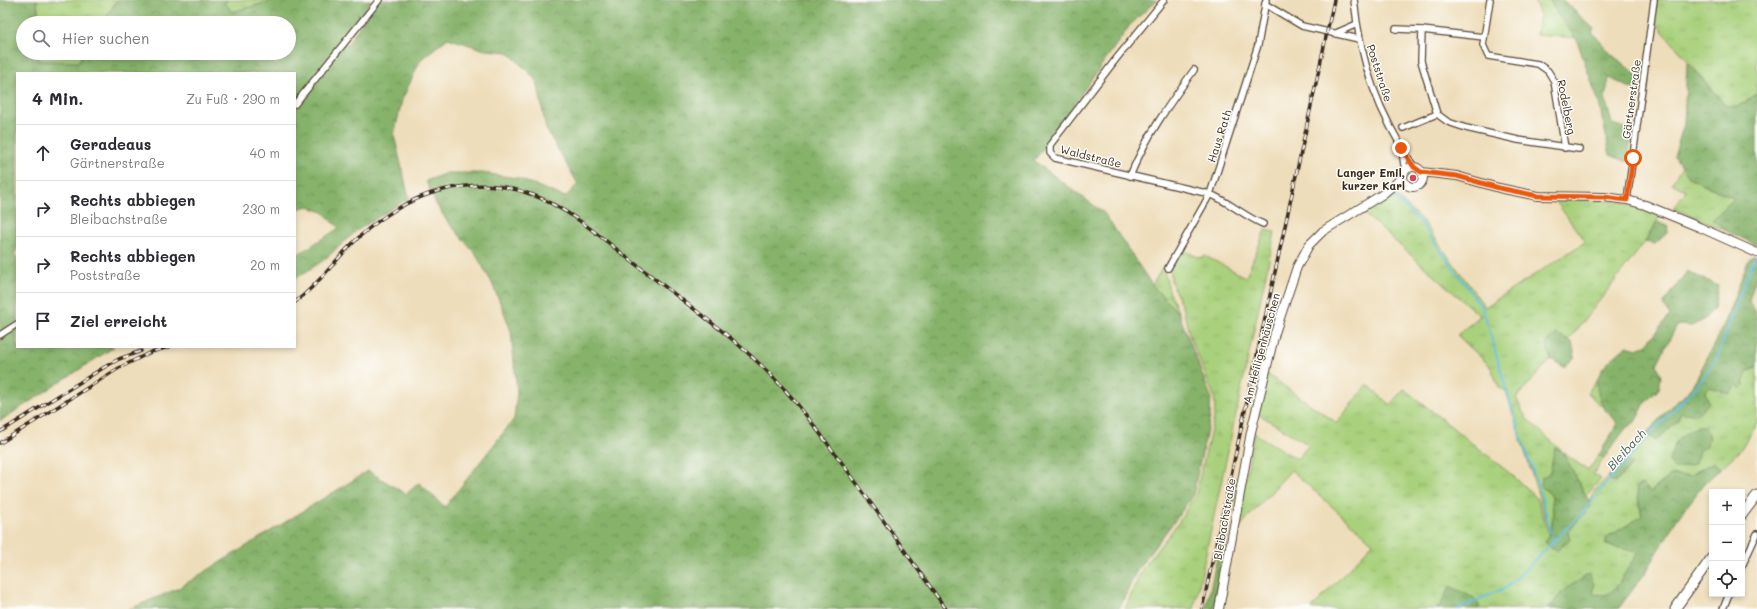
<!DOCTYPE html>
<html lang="de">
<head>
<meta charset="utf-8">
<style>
  body { margin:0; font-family:Mali,sans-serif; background:#f7f7f7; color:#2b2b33 }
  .controls { position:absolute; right:12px; bottom:12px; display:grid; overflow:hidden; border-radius:0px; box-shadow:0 2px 6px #0003 }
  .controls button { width:36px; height:36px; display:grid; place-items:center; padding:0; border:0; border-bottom:1px solid #e1e1e2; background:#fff; color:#2b2b33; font:20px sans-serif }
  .stop { position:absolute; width:12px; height:12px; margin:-9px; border:3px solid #ea580c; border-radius:50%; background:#fff }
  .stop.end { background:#ea580c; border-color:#fff; box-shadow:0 1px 4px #0008 }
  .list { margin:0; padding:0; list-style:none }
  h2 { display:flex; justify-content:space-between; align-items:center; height:52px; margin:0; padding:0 16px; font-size:17px }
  h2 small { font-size:13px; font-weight:400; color:#7c7c81 }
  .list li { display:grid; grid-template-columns:26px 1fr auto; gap:12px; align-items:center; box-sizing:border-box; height:56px; padding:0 16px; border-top:1px solid #e1e1e2 }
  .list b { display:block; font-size:15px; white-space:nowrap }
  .list p { margin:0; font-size:13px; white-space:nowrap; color:#7c7c81 }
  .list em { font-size:13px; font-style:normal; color:#7c7c81 }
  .icon { flex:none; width:22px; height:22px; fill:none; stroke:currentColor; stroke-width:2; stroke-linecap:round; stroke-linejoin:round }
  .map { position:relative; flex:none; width:1757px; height:609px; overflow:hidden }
  .search { position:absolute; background:#fff; box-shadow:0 2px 6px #0003; left:16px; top:16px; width:280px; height:44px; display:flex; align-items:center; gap:10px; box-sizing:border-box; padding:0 14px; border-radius:22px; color:#7c7c81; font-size:15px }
  .panel { position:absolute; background:#fff; box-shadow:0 2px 6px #0003; left:16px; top:72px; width:280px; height:276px; border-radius:0px }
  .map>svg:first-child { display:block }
  .grass { fill:url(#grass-tufts); stroke:#727d4c }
  .forest { fill:url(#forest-crowns); stroke:#606e44 }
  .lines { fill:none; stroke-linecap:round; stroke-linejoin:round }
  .stream { stroke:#5fbddd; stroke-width:2 }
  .street-casing { stroke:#564535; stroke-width:8 }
  .secondary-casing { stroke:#564535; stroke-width:10 }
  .primary-casing { stroke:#564535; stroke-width:11 }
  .street { stroke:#fff; stroke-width:5.5 }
  .secondary { stroke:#fff; stroke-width:8 }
  .primary { stroke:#fff; stroke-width:9 }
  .rail-casing { stroke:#3b2a1e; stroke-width:3.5 }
  .rail { stroke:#fdfcf7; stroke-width:2; stroke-dasharray:6; stroke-linecap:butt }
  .route { stroke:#ea580c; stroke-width:5 }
  .poi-dot { fill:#d1495b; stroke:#fdfcf7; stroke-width:1.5 }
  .labels { text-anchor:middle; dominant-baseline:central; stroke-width:3; stroke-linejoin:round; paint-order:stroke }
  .street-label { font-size:11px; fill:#3b2a1e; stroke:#fdfcf7 }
  .poi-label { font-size:11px; font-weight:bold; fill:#3b2a1e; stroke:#fdfcf7; text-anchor:end }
  .water-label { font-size:12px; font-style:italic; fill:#485d61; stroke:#fdfcf7 }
</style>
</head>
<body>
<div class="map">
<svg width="1757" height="609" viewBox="0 0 1757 609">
  <defs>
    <pattern id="grass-tufts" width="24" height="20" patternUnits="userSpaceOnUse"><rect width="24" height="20" fill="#a9d07b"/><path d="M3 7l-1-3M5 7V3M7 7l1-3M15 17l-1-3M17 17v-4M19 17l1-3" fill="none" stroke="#92b36a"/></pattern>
    <pattern id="forest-crowns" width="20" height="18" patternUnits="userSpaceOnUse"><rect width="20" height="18" fill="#86b26b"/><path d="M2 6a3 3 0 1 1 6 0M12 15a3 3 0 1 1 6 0" fill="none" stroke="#6f9157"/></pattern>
  </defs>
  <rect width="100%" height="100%" fill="#fdfcf7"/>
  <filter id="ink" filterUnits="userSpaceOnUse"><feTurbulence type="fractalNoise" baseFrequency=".025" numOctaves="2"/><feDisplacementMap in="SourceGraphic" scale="8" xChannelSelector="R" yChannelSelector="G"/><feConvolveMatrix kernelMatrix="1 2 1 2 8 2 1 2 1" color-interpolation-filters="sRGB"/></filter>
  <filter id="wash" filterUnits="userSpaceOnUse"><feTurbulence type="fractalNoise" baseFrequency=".012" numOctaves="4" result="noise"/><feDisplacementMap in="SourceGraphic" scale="16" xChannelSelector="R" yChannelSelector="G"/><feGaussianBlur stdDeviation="0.9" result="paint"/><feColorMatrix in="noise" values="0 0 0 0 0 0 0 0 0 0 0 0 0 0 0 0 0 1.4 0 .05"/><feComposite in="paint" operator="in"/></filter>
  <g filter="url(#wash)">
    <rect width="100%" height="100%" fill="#eeddba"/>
    <g class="grass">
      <polygon points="37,0 117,0 103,23 39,23"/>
      <polygon points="227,0 275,0 232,12 225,3"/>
      <polygon points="1534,0 1550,0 1556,12 1576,38 1536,35 1540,16"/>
      <polygon points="1657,0 1757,0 1757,94 1737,107 1726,106 1654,21"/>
      <polygon points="38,53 84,53 78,62 38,61"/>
      <polygon points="1682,167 1690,178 1735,199 1713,220 1729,232 1673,208 1686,191 1672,183"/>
      <polygon points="1396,196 1422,220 1485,307 1585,242 1555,200 1599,199 1622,202 1661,214 1645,242 1569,340 1557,334 1546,342 1551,359 1516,398 1526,418 1562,451 1588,471 1599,455 1604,458 1593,474 1601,479 1586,496 1562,451 1555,449 1550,473 1553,516 1550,533 1506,391 1499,387 1490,366 1457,335 1480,316 1362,212 1379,201"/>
      <polygon points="1265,230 1275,232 1194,609 1125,609 1142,569 1179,522 1196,493 1214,418 1215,405 1214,396 1190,337 1184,312 1171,281 1170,268 1182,250 1200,258 1205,256 1246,277"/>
      <polygon points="1163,267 1170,293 1179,314 1152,285"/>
      <path d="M1757 366V423L1740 450 1720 469 1714 462 1689 476 1671 475 1638 502 1642 516 1613 534 1605 537 1606 545 1638 552C1631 563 1620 590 1607 594 1598 598 1574 591 1564 590L1548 609H1477L1479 607 1440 606 1435 609H1311L1373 543 1291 470 1236 531 1254 433 1297 459 1309 445 1258 414 1267 374 1337 423 1367 384 1390 405 1404 389 1512 475 1537 498 1549 535 1544 542 1568 532 1589 508C1588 495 1598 487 1607 478L1615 483 1632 465 1624 459 1646 434 1656 441 1677 421 1681 412 1710 387 1737 384 1746 373Z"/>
      <polygon points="1598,379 1598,390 1605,409 1587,393"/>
    </g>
    <g class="forest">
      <polygon points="0,0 37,0 39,23 23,23 23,53 38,53 38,61 78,62 84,53 289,53 289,23 103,23 117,0 227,0 225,3 232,12 275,0 371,0 343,44 347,45 377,0 1157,0 1130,25 1034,161 1104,213 1152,285 1179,314 1211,397 1210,417 1193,494 1177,518 1138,568 1119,609 129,609 177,589 368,471 406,494 419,483 445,507 514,419 517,392 511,331 504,312 491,281 475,253 447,221 435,202 426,181 447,173 482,173 517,178 565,197 578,184 546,129 537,81 508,52 485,50 448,38 421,59 402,100 394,135 409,198 356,231 324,260 295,279 295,256 339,228 323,212 307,206 295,210 295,73 17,73 17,249 14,254 17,258 17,347 114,347 0,421"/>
      <polygon points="1550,0 1563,0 1594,29 1592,32 1610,53 1639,77 1637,91 1609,78 1605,98 1612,124 1632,130 1628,162 1610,155 1599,103 1576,38 1556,12"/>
      <polygon points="1687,62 1726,106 1737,107 1757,94 1757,245 1729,232 1712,220 1734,198 1690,178 1674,156 1684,124"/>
      <polygon points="1657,222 1668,226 1667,233 1655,244 1645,242"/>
      <path d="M1753 256H1757V274L1749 301 1757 317V366L1746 373 1744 385 1740 389 1737 384 1729 394 1710 387 1705 392 1709 402C1700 414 1695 416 1681 412L1677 421 1656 441 1646 434 1670 407 1682 398 1694 384 1724 324 1749 259Z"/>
      <path d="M1687 271 1718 286 1714 309 1702 321 1691 326 1677 325 1657 364 1661 377 1659 389 1645 403 1635 422 1626 428 1604 458 1599 455 1617 425C1614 415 1608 415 1604 408 1587 376 1604 365 1627 346L1637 349 1647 344 1670 315 1663 305Z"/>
      <polygon points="1557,334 1572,342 1575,357 1564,367 1551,359 1546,342"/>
      <path d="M1698 426H1705L1709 437 1706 447 1699 450 1695 464 1674 469 1669 461C1676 438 1677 438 1698 426Z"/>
      <polygon points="1555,448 1562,451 1589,501 1589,508 1568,532 1570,539 1557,551 1544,542 1551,531 1553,516 1552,496 1540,485 1541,478 1550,473"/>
      <polygon points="1624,459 1632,464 1615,483 1607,478"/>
      <polygon points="1714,462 1720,469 1705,483 1677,519 1646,572 1618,609 1548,609 1564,590 1589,574 1594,584 1593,594 1607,595 1616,588 1638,552 1606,545 1605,537 1613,534 1642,516 1636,487 1642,484 1651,492 1671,475 1689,476"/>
      <polygon points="1234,478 1238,480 1214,609 1206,609"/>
      <polygon points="1450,586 1474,598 1480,607 1477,609 1435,609 1440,606"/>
    </g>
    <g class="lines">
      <g class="stream">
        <polyline points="1394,197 1420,222 1483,309 1515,419 1541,495 1553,542"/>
        <polyline points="1458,609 1507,587 1584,512 1601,489 1651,433 1698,385 1717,358 1754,258"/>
      </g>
    </g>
  </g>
  <g filter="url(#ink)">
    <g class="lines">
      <defs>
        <g id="street">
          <path d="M1164 0 1116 59 1050 145V153L1055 158 1210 194C1229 202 1244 216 1263 224"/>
          <path d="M1354 0C1361 66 1378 112 1414 167"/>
          <polyline points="1490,0 1483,45 1488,56 1538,64 1548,71 1554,81 1565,148"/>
          <polyline points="1265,4 1302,26 1359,39"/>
          <polyline points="1396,29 1422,30"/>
          <polyline points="1334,34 1357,24"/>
          <polyline points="1484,37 1422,30 1421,61 1437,114 1448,122 1466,128 1518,140 1579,149"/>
          <polyline points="295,104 379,0"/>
          <polyline points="1403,128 1437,114"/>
          <polyline points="1402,152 1405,171"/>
          <path d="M1130 176C1146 137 1169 104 1194 70"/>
          <polyline points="1627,200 1654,0"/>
          <polyline points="1168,268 1210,194 1258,45 1266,0"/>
          <polyline points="0,335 17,324"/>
          <polyline points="1742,566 1757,534"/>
          <polyline points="1723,609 1729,594"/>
        </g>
        <g id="secondary">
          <circle cx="1413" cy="177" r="10"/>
          <polyline points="1421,172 1457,176 1499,188 1538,196 1604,197 1627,200 1645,205 1699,227 1757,253"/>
          <polyline points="1219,609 1251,432 1275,333 1297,267 1309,245 1323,231 1383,194 1403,177"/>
        </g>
        <g id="primary">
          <polyline points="1742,515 1757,495"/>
          <polyline points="1675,609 1712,557"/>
        </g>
      </defs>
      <use href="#street" class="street-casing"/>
      <use href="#secondary" class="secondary-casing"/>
      <use href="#primary" class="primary-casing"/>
      <use href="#street" class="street"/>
      <use href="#secondary" class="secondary"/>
      <use href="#primary" class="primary"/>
      <defs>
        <g id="rail">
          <path d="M295 302C317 286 331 265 350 246 374 221 408 198 443 190 472 183 504 184 533 195 572 210 605 241 638 266 688 305 742 342 785 390 806 413 823 438 842 463 877 511 911 560 946 609"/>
          <polyline points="0,432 103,368 119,359 141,351"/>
          <polyline points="0,443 119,368 151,352 169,347"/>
          <polyline points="1202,609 1334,0"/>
        </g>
      </defs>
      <use href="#rail" class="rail-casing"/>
      <use href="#rail" class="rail"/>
    </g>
  </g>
  <g class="lines" filter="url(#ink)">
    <polyline class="route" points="1401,148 1414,167 1421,172 1457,176 1499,188 1538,196 1604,197 1627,200 1633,158"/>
  </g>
  <circle class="poi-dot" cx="1413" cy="178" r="4"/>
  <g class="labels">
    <g class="street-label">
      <text transform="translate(1380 73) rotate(72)">Poststraße</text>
      <text transform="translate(1631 99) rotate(-82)">Gärtnerstraße</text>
      <text transform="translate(1567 107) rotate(79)">Rodelberg</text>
      <text transform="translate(1219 136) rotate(-72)">Haus Rath</text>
      <text transform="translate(1091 156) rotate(14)">Waldstraße</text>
      <text transform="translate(1261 348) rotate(-75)">Am Heiligenhäuschen</text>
      <text transform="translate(1224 519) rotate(-80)">Bleibachstraße</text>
    </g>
    <g class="poi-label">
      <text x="1405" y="172">Langer Emil,<tspan x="1405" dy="13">kurzer Karl</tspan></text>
    </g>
    <g class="water-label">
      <text transform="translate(1626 449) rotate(-47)">Bleibach</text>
    </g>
  </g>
</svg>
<div class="controls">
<button>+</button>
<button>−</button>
<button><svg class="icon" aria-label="locate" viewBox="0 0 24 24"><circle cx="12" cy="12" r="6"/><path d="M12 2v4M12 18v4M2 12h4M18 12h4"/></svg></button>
</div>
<div class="stop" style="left:1633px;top:158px"></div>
<div class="stop end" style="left:1401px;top:148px"></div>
<div class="search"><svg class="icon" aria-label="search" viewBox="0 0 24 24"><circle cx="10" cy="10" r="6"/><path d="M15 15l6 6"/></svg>Hier suchen</div>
<section class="panel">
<h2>4 Min.<small>Zu Fuß · 290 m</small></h2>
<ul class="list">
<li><svg class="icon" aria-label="ahead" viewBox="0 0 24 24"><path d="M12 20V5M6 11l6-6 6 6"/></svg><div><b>Geradeaus</b><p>Gärtnerstraße</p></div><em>40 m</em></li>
<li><svg class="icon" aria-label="right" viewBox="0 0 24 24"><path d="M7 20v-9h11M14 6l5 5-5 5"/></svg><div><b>Rechts abbiegen</b><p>Bleibachstraße</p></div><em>230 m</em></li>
<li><svg class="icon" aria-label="right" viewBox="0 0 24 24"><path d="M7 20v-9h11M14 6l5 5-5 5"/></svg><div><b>Rechts abbiegen</b><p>Poststraße</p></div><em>20 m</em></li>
<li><svg class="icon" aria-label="arrive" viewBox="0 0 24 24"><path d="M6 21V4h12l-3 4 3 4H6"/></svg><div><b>Ziel erreicht</b></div></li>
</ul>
</section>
</div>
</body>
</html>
